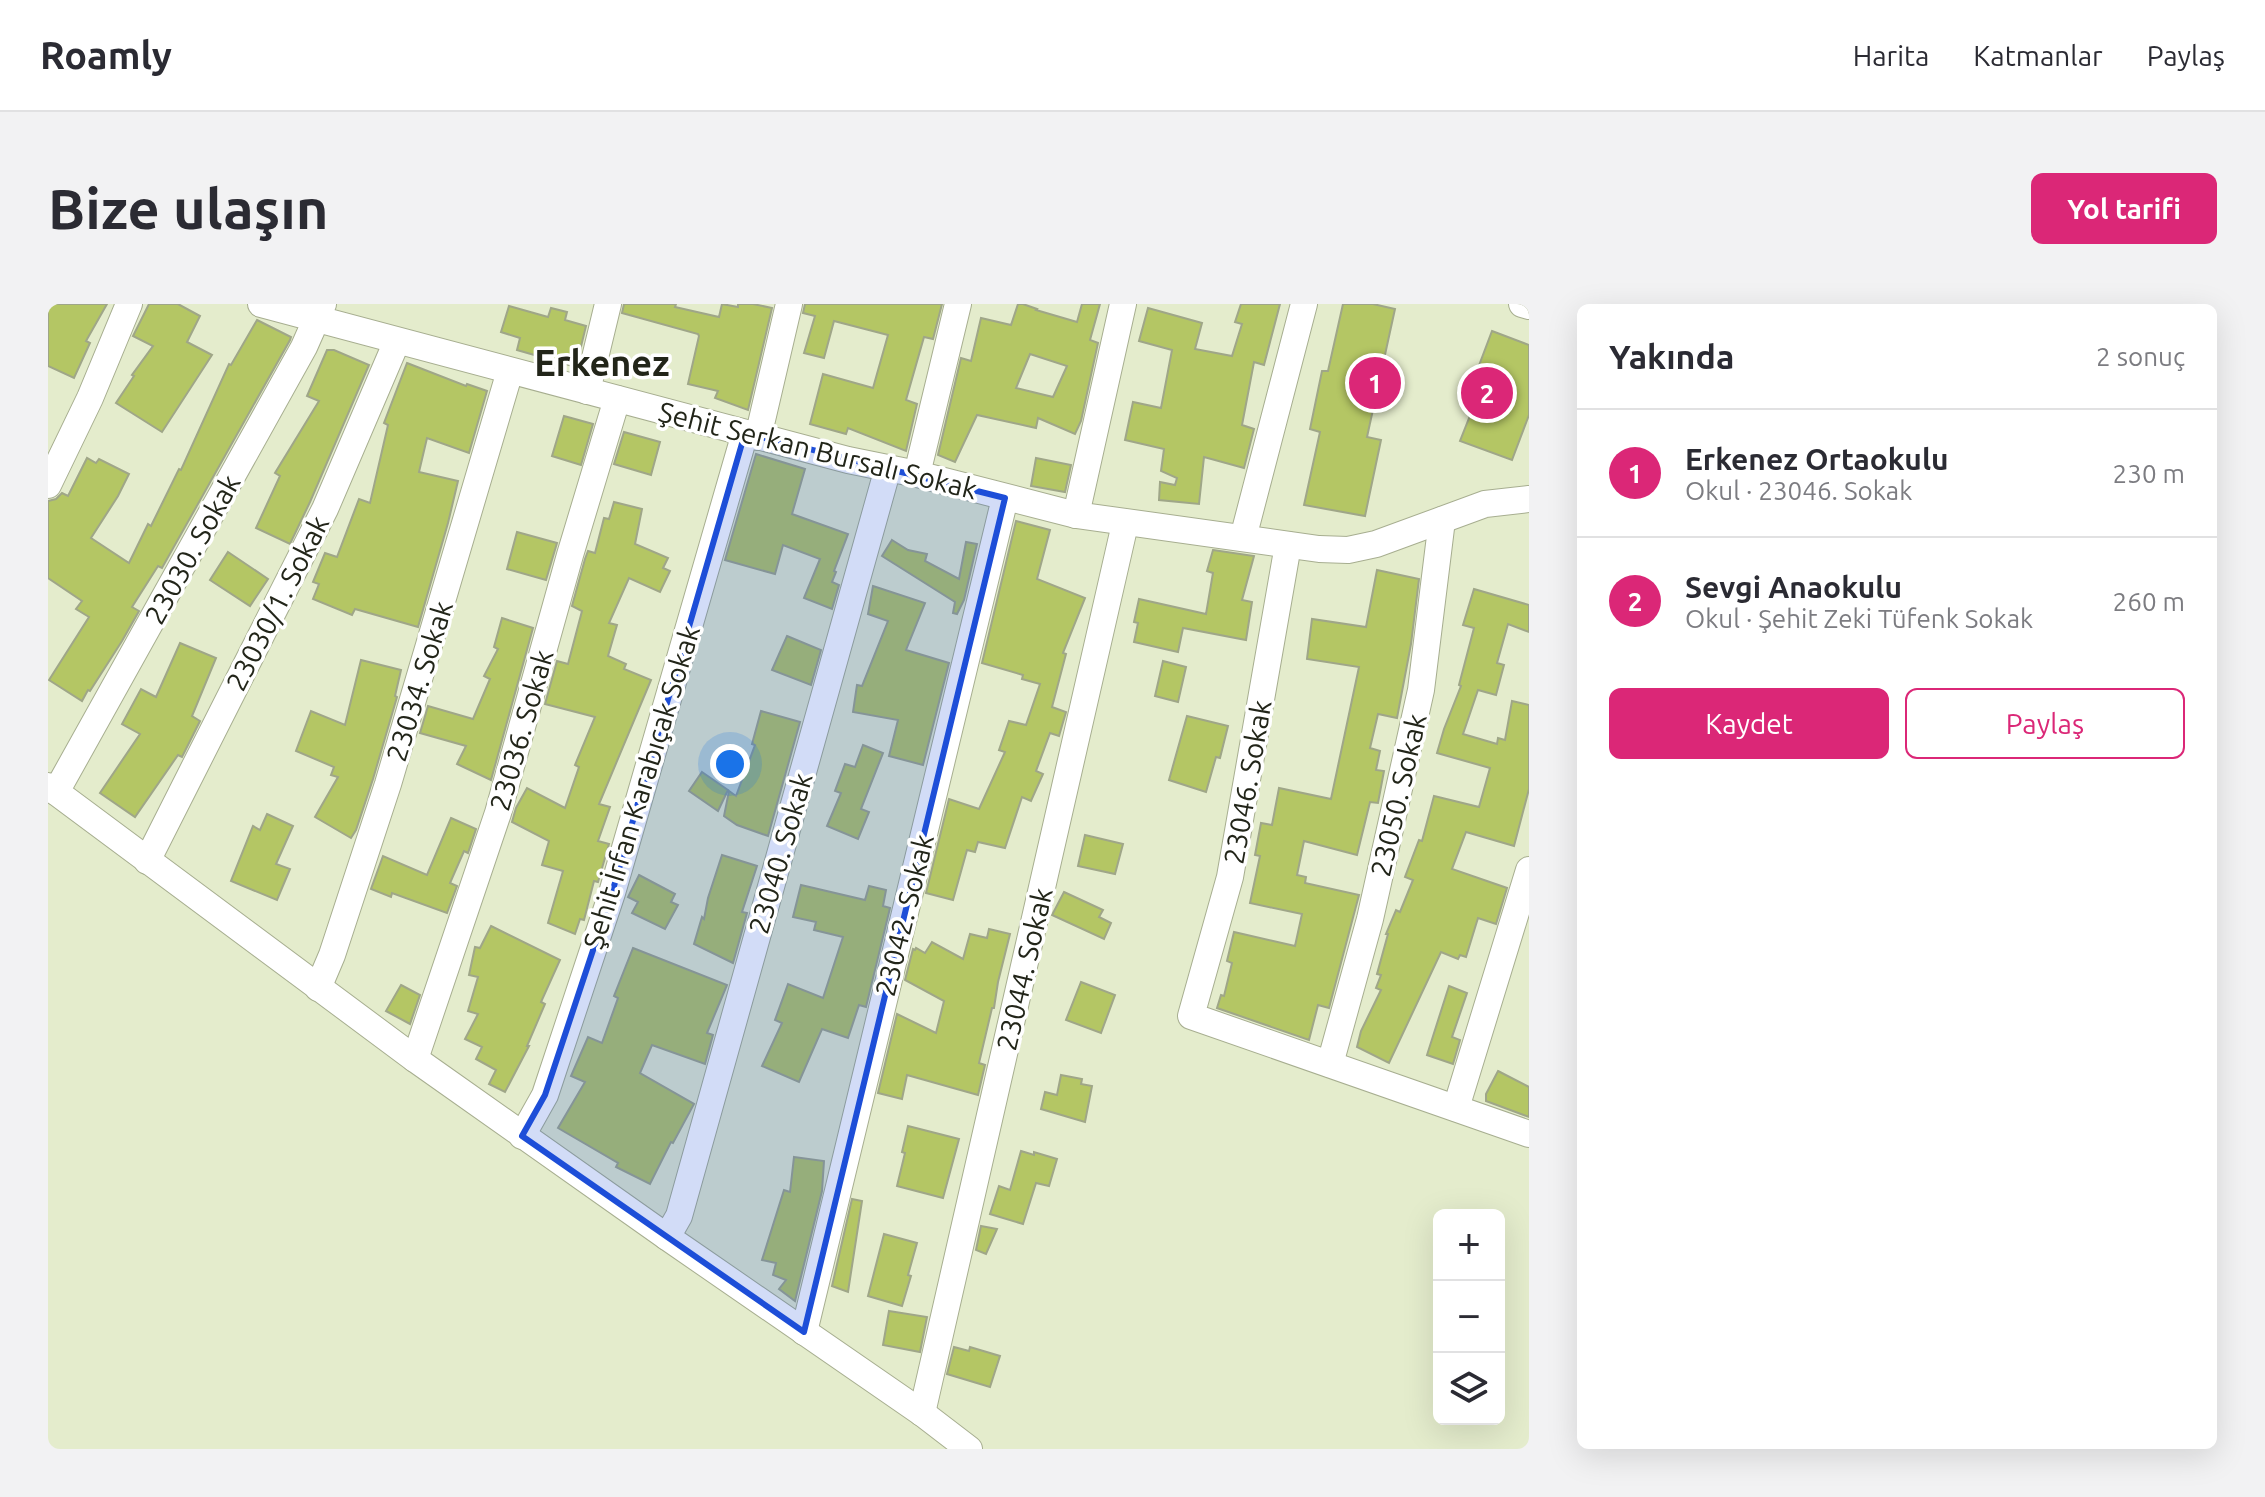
<!DOCTYPE html>
<html lang="tr">
<head>
<meta charset="utf-8">
<style>
  body { margin:0; font-family:Ubuntu,sans-serif; background:#f2f2f3; color:#2b2b33 }
  .controls { position:absolute; right:24px; bottom:24px; display:grid; overflow:hidden; border-radius:12px; box-shadow:0 8px 32px #0002 }
  .controls button { width:72px; height:72px; display:grid; place-items:center; padding:0; border:0; border-bottom:2px solid #e1e1e2; background:#fff; color:#2b2b33; font:40px sans-serif }
  .you { position:absolute; left:682px; top:460px; width:28px; height:28px; margin:-20px; border:6px solid #fff; border-radius:50%; background:#1a73e8; box-shadow:0 0 0 12px #1a73e833 }
  .badge { display:grid; place-items:center; width:52px; height:52px; border-radius:50%; background:#db2777; color:#fff; font-size:26px; font-weight:700 }
  .pin { position:absolute; translate:-50% -50%; border:4px solid #fff; box-shadow:0 2px 8px #0006 }
  .list { margin:0; padding:0; list-style:none }
  h2 { display:flex; justify-content:space-between; align-items:center; height:104px; margin:0; padding:0 32px; font-size:34px }
  h2 small { font-size:26px; font-weight:400; color:#7c7c81 }
  .list li { display:grid; grid-template-columns:52px 1fr auto; gap:24px; align-items:center; box-sizing:border-box; height:128px; padding:0 32px; border-top:2px solid #e1e1e2 }
  .list b { display:block; font-size:30px; white-space:nowrap }
  .list p { margin:0; font-size:26px; white-space:nowrap; color:#7c7c81 }
  .list em { font-size:26px; font-style:normal; color:#7c7c81 }
  .actions { display:flex; gap:16px; padding:24px 32px }
  .actions a { flex:1; padding:18px 0; border:2px solid #db2777; border-radius:12px; text-align:center; font-size:28px; color:#db2777 }
  .actions .main { background:#db2777; color:#fff }
  .icon { flex:none; width:44px; height:44px; fill:none; stroke:currentColor; stroke-width:2; stroke-linecap:round; stroke-linejoin:round }
  .map { position:relative; flex:none; width:1481px; height:1145px; overflow:hidden; border-radius:12px }
  header { display:flex; align-items:center; gap:48px; box-sizing:border-box; height:112px; padding:0 40px; background:#fff; border-bottom:2px solid #e1e1e2 }
  header strong { font-size:38px }
  nav { display:flex; gap:44px; margin-inline-start:auto; font-size:28px }
  .intro { display:flex; align-items:center; justify-content:space-between; box-sizing:border-box; height:192px; padding:0 48px }
  h1 { margin:0; font-size:56px }
  .button { padding:20px 36px; border-radius:12px; background:#db2777; color:#fff; font-size:28px; font-weight:700 }
  main { display:flex; gap:48px; padding:0 48px }
  aside { flex:1; background:#fff; border-radius:12px; box-shadow:0 8px 32px #0002 }
  .map>svg:first-child { display:block }
  .building { fill:#b4c664; stroke:#9fa688; stroke-width:2; fill-rule:evenodd }
  .lines { fill:none; stroke-linecap:round; stroke-linejoin:round }
  .minor-casing { stroke:#a7ae90; stroke-width:28 }
  .minor { stroke:#fff; stroke-width:26 }
  .marked { fill:#1d4ed8; fill-opacity:0.2; stroke:#1d4ed8; stroke-width:6; stroke-linejoin:round }
  .labels { text-anchor:middle; dominant-baseline:central; stroke-width:7; stroke-linejoin:round; paint-order:stroke }
  .street-label { font-size:28px; fill:#222519; stroke:#fff }
  .district-label { font-size:36px; font-weight:bold; fill:#222519; stroke:#fff }
</style>
</head>
<body>
<header>
<strong>Roamly</strong>
<nav><a>Harita</a><a>Katmanlar</a><a>Paylaş</a></nav>
</header>
<div class="intro"><h1>Bize ulaşın</h1><a class="button">Yol tarifi</a></div>
<main>
<div class="map">
<svg width="1481" height="1145" viewBox="0 0 1481 1145">
  <rect width="100%" height="100%" fill="#e4eccc"/>
  <g class="building">
    <polygon points="0,0 59,0 38,37 42,39 26,74 0,62"/>
    <polygon points="101,0 130,0 152,12 139,38 164,51 114,128 68,99 86,72 84,71 105,42 85,32"/>
    <polygon points="576,0 628,0 627,3 671,13 674,0 690,3 690,0 705,0 724,4 700,106 667,94 670,87 640,80 651,32 650,30 574,9"/>
    <polygon points="757,0 894,0 885,35 876,33 858,96 869,100 858,147 800,124 798,130 762,120 775,70 825,84 840,31 786,17 776,54 756,49 767,12 755,9"/>
    <path d="M970 0H975L989 5 988 6 1029 18 1034 0H1052L1042 36 1050 39 1033 117 1027 130 990 114 988 124 929 111 907 158 890 151 913 54 923 57 933 14 963 21ZM982 50 1019 62 1005 93 968 84Z"/>
    <polygon points="1193,0 1232,0 1216,61 1206,58 1194,121 1206,125 1196,164 1156,153 1151,200 1111,196 1112,178 1127,181 1129,174 1113,167 1116,145 1077,136 1085,98 1113,104 1124,46 1091,37 1100,4 1154,19 1147,45 1184,52 1194,20 1187,18"/>
    <polygon points="1295,0 1325,0 1347,5 1319,133 1333,136 1317,212 1256,201 1272,128 1262,125 1274,67 1280,67"/>
    <polygon points="461,2 500,13 503,4 519,8 517,16 538,22 528,63 469,46 472,34 453,28"/>
    <polygon points="209,16 243,33 242,36 114,264 110,262 84,303 91,307 74,337 42,387 40,386 34,397 1,376 41,313 28,305 34,297 0,274 0,197 8,195 14,189 20,192 39,154 48,159 51,155 81,170 70,192 43,234 81,259 100,220 103,222 131,165 133,166 181,60 183,61"/>
    <polygon points="1444,27 1481,41 1481,111 1464,156 1412,137 1427,99 1418,96"/>
    <polygon points="279,46 286,46 321,61 262,198 242,240 208,224 232,172 227,169 271,97 259,92"/>
    <polygon points="359,59 418,82 419,80 439,87 421,149 379,134 371,168 410,177 400,219 370,323 307,305 304,311 265,295 271,280 265,278 277,249 289,253 311,195 322,199 340,121 336,119"/>
    <polygon points="516,112 545,120 533,161 504,152"/>
    <polygon points="576,128 612,138 603,171 566,160"/>
    <polygon points="708,150 757,165 744,210 800,230 786,267 788,268 784,278 791,281 784,305 756,294 772,255 735,241 727,270 677,256"/>
    <polygon points="988,154 1023,161 1017,188 983,182"/>
    <polygon points="566,198 594,205 587,240 620,254 615,264 622,267 612,288 581,274 561,319 569,321 560,352 578,360 576,365 603,376 551,500 562,503 550,537 561,540 550,578 546,577 536,616 532,615 527,630 500,619 515,567 494,561 501,537 464,518 468,504 479,484 517,504 531,463 527,461 547,413 497,400 509,357 520,360 534,307 524,302 537,255 540,247 547,249 556,214 561,215"/>
    <polygon points="968,217 1002,226 989,275 1037,294 1015,349 1018,350 1004,403 1018,408 1011,432 1002,429 988,467 995,470 983,497 974,493 957,544 930,538 927,548 919,546 905,596 878,589 901,495 931,505 957,448 951,446 961,417 978,421 992,380 974,375 975,371 934,359"/>
    <polygon points="469,228 509,239 498,276 459,265"/>
    <polygon points="844,236 860,246 879,250 877,257 911,275 918,238 929,240 916,296 909,310 905,309 907,298 834,252"/>
    <polygon points="1165,246 1206,252 1194,296 1204,298 1198,336 1135,324 1130,348 1086,338 1090,319 1086,318 1091,295 1158,310 1165,269 1159,267"/>
    <polygon points="180,248 220,275 202,302 162,276"/>
    <polygon points="1329,266 1371,275 1363,340 1349,414 1330,410 1322,444 1332,447 1328,466 1336,467 1330,499 1322,498 1309,551 1256,537 1249,571 1258,573 1257,579 1311,591 1281,704 1270,701 1261,736 1169,704 1173,691 1176,692 1184,659 1179,657 1186,628 1247,642 1254,610 1202,599 1212,552 1207,551 1213,519 1224,521 1231,484 1283,495 1311,363 1259,355 1264,315 1318,323"/>
    <polygon points="825,282 877,299 858,346 901,359 875,461 841,452 850,416 805,408 809,381 814,382 840,317 820,310"/>
    <polygon points="1426,285 1481,301 1481,328 1460,320 1449,359 1456,361 1448,391 1430,386 1415,430 1449,440 1450,434 1457,436 1464,397 1481,401 1481,485 1466,542 1418,528 1404,565 1459,584 1448,620 1430,614 1418,653 1412,651 1410,655 1393,648 1341,759 1309,743 1313,727 1333,686 1328,684 1333,671 1329,670 1340,630 1338,630 1348,606 1352,608 1365,576 1357,573 1371,536 1374,537 1386,492 1431,503 1442,464 1389,449 1396,425 1413,382 1411,381 1426,324 1415,321"/>
    <polygon points="454,314 485,324 443,476 409,460 418,442 372,429 380,402 425,415 442,375 436,372 450,345 446,343"/>
    <polygon points="739,332 773,346 763,381 724,366"/>
    <polygon points="132,339 168,354 144,412 152,417 134,453 130,451 87,513 52,489 92,430 74,420 93,385 108,393"/>
    <polygon points="313,356 353,366 347,392 349,393 325,475 308,526 303,534 267,513 290,473 283,471 286,463 248,447 263,407 297,421"/>
    <polygon points="1115,357 1138,363 1130,398 1107,392"/>
    <polygon points="713,407 752,418 720,532 689,521 676,512 681,487 688,492 707,441 704,440"/>
    <polygon points="1139,412 1180,422 1172,454 1168,453 1158,488 1121,476"/>
    <polygon points="815,441 835,449 813,505 821,508 810,535 779,522 793,489 787,487 797,460 807,463"/>
    <polygon points="654,468 680,486 670,507 641,487"/>
    <polygon points="219,510 245,522 228,560 242,565 229,596 183,577 205,522 212,526"/>
    <polygon points="403,514 428,525 420,549 416,547 402,579 409,582 399,609 344,589 343,593 323,585 335,552 379,571"/>
    <polygon points="1037,531 1075,540 1067,570 1030,562"/>
    <polygon points="674,551 709,562 694,608 699,609 685,659 646,640 654,613 656,615 660,594"/>
    <polygon points="591,571 627,590 623,598 630,601 617,625 584,609 590,598 580,593"/>
    <polygon points="753,581 817,596 821,582 838,586 835,602 842,604 818,703 811,701 800,734 774,725 751,778 714,762 734,719 727,716 740,680 775,694 795,633 766,626 768,618 745,613"/>
    <polygon points="1016,588 1055,606 1051,613 1063,619 1056,635 1004,611"/>
    <polygon points="443,622 512,656 493,698 497,700 479,742 481,742 457,788 441,780 448,766 428,755 434,743 417,735 430,710 420,707 430,673 421,671 427,643 432,644"/>
    <polygon points="941,625 962,630 950,678 946,704 944,704 931,759 937,761 930,791 859,771 854,795 830,789 849,710 888,729 896,697 857,676 865,645 867,646 868,644 877,649 884,638 915,655 922,630 939,634"/>
    <polygon points="585,644 679,681 659,729 665,731 657,760 604,741 592,769 646,800 625,839 623,838 602,880 568,863 570,859 510,824 537,778 523,772 540,733 554,739 570,694 566,692"/>
    <polygon points="1033,678 1067,691 1053,729 1018,716"/>
    <polygon points="353,681 372,691 362,720 338,707"/>
    <polygon points="1401,682 1419,689 1404,733 1412,736 1405,760 1379,751"/>
    <polygon points="1450,767 1481,783 1481,813 1438,797 1438,790"/>
    <polygon points="1013,771 1034,775 1033,780 1044,782 1037,818 993,805 997,788 1009,791"/>
    <polygon points="860,822 911,835 895,894 849,882 857,849 854,848"/>
    <polygon points="973,847 986,851 986,848 1009,855 1001,882 988,879 975,920 942,910 951,882 962,886"/>
    <polygon points="746,853 776,857 774,887 747,997 731,985 738,976 725,971 728,959 714,956 736,886 742,888"/>
    <polygon points="804,895 814,897 800,988 784,982"/>
    <polygon points="933,922 949,925 938,950 928,946"/>
    <polygon points="836,930 869,939 860,971 863,972 854,1002 820,992"/>
    <polygon points="841,1007 879,1013 872,1048 835,1041"/>
    <polygon points="906,1043 921,1047 922,1043 952,1052 942,1083 899,1070"/>
  </g>
  <g class="lines">
    <defs>
      <g id="minor">
        <polyline points="213,0 800,156 869,170 1028,211 1271,245 1300,246 1328,240 1437,200 1481,195"/>
        <polyline points="1474,0 1481,2"/>
        <polyline points="539,87 560,0"/>
        <polyline points="710,133 741,0"/>
        <polyline points="869,170 910,0"/>
        <polyline points="0,181 42,94 81,0"/>
        <polyline points="1028,211 1075,0"/>
        <polyline points="1195,234 1256,0"/>
        <polyline points="1240,241 1182,573 1143,712 1481,830"/>
        <polyline points="0,482 367,755 619,933 874,1109 921,1145"/>
        <polyline points="8,488 256,43 275,0"/>
        <polyline points="99,557 277,205 349,37"/>
        <polyline points="270,684 284,651 340,480 462,67"/>
        <polyline points="367,755 450,509 522,251 569,95"/>
        <polyline points="1282,760 1322,615 1373,386 1394,216"/>
        <polyline points="1408,804 1481,566"/>
        <polyline points="474,832 497,791 564,589 697,129"/>
        <polyline points="619,933 631,912 840,164"/>
        <polyline points="756,1028 957,194"/>
        <polyline points="874,1109 1077,220"/>
      </g>
    </defs>
    <use href="#minor" class="minor-casing"/>
    <use href="#minor" class="minor"/>
  </g>
  <path class="marked" d="M697 129 957 194 756 1028 474 832 497 791 564 589Z"/>
  <g class="labels">
    <g class="street-label">
      <text transform="translate(770 146) rotate(14)">Şehit Serkan Bursalı Sokak</text>
      <text transform="translate(144 245) rotate(-61)">23030. Sokak</text>
      <text transform="translate(229 299) rotate(-63)">23030/1. Sokak</text>
      <text transform="translate(371 377) rotate(-73)">23034. Sokak</text>
      <text transform="translate(473 426) rotate(-74)">23036. Sokak</text>
      <text transform="translate(1199 478) rotate(-80)">23046. Sokak</text>
      <text transform="translate(593 483) rotate(-73)">Şehit İrfan Karabıçak Sokak</text>
      <text transform="translate(1350 491) rotate(-77)">23050. Sokak</text>
      <text transform="translate(732 549) rotate(-74)">23040. Sokak</text>
      <text transform="translate(856 611) rotate(-76)">23042. Sokak</text>
      <text transform="translate(976 665) rotate(-77)">23044. Sokak</text>
    </g>
    <g class="district-label">
      <text x="554" y="58">Erkenez</text>
    </g>
  </g>
</svg>
<div class="controls">
<button>+</button>
<button>−</button>
<button><svg class="icon" aria-label="layers" viewBox="0 0 24 24"><path d="M12 4l9 5-9 5-9-5zM3 14l9 5 9-5"/></svg></button>
</div>
<div class="you"></div>
<div class="pin badge" style="left:1327px;top:79px">1</div>
<div class="pin badge" style="left:1439px;top:89px">2</div>
</div>
<aside>
<h2>Yakında<small>2 sonuç</small></h2>
<ul class="list">
<li><span class="badge">1</span><div><b>Erkenez Ortaokulu</b><p>Okul · 23046. Sokak</p></div><em>230 m</em></li>
<li><span class="badge">2</span><div><b>Sevgi Anaokulu</b><p>Okul · Şehit Zeki Tüfenk Sokak</p></div><em>260 m</em></li>
</ul>
<div class="actions"><a class="main">Kaydet</a><a>Paylaş</a></div>
</aside>
</main>
</body>
</html>
